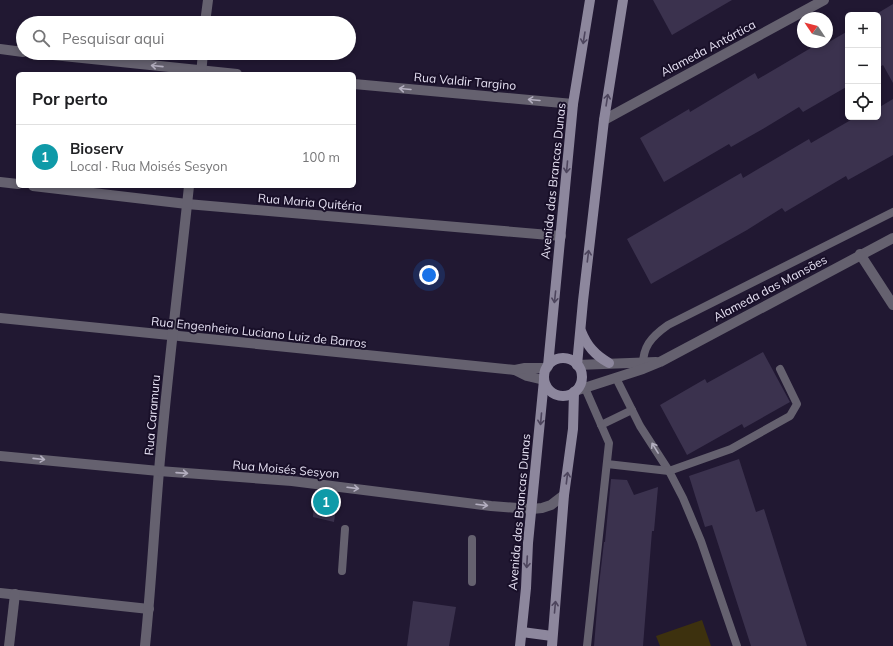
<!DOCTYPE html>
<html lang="pt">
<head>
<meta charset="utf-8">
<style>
  body { margin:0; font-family:Mulish,sans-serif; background:#f6f6f6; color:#202124 }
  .controls { position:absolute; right:12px; top:12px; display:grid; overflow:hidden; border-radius:6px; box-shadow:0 2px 6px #0003 }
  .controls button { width:36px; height:36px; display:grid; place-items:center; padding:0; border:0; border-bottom:1px solid #e0e0e0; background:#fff; color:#202124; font:20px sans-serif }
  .compass { position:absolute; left:797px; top:12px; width:36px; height:36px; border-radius:50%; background:#fff; box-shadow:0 2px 6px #0003; rotate:305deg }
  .you { position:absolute; left:429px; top:275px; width:14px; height:14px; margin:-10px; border:3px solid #fff; border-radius:50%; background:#1a73e8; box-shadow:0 0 0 6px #1a73e833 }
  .badge { display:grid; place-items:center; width:26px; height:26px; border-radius:50%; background:#b45309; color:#fff; font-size:13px; font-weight:700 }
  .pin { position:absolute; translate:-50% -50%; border:2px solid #fff; box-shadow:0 1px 4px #0006 }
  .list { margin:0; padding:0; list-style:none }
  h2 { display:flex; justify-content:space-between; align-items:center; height:52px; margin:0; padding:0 16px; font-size:17px }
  h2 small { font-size:13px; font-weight:400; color:#757577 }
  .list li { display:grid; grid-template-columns:26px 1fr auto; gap:12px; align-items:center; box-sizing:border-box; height:64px; padding:0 16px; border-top:1px solid #e0e0e0 }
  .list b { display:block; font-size:15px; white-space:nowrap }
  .list p { margin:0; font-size:13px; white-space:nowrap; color:#757577 }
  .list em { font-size:13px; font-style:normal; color:#757577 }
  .icon { flex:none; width:22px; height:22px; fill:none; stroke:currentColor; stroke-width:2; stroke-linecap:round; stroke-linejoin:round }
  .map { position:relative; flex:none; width:893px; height:646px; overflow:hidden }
  .search { position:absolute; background:#fff; box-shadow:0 2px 6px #0003; left:16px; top:16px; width:340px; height:44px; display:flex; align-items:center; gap:10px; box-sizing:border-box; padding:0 14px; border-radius:22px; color:#757577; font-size:15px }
  .panel { position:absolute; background:#fff; box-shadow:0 2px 6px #0003; left:16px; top:72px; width:340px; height:116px; border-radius:6px }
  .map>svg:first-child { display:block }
  .green { fill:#3d310e }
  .building { fill:#3b324e }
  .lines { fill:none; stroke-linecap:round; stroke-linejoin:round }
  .service { stroke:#65616f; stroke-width:8 }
  .minor { stroke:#65616f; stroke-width:10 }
  .tertiary { stroke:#65616f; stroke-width:10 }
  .secondary { stroke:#8d879d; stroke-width:10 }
  .oneway { stroke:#4d455d }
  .oneway2 { stroke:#b3aebf }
  .labels { text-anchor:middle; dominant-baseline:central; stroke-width:4; stroke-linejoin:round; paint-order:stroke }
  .street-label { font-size:12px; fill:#e7e2f4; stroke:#180f28 }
</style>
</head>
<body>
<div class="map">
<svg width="893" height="646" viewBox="0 0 893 646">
  <rect width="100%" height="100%" fill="#211832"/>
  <polygon class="green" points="702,620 711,646 660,646 656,636"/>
  <g class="building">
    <polygon points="653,0 732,0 672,35"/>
    <polygon points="893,4 893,83 883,65 878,68 878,13"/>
    <polygon points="848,31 848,86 803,112 799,107 761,130 731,147 729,144 664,182 640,138 689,109 690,112 755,73 758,79 821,42 827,42 827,39 829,42"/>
    <polygon points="893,99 893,155 848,180 846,176 785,212 782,208 747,230 651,284 627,239 741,173 743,178 809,139 811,143 856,117 878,117 878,108"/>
    <polygon points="763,352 790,402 744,428 742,424 687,455 660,405 705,379 707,383"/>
    <polygon points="739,459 756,512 764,509 807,646 751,646 712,525 705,527 689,476"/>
    <polygon points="611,479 627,480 634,495 658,487 654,531 652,531 643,646 594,646 599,585 604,542 605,542"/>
    <polygon points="315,490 338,493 334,522 313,517"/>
    <polygon points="413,601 456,607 449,646 407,646"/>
  </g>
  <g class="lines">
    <g class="service">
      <path d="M643 368C642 347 651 337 668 325L893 212"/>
      <polyline points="616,378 640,426 669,471 683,498 701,541 737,646"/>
      <polyline points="585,388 609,443 587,646"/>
      <polyline points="601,425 632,410"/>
      <polyline points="607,464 669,471 731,449 790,416 797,404 780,369"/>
      <polyline points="342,571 345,529"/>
      <polyline points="472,582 472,539"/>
    </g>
    <g class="minor">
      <polyline points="205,23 208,0"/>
      <polyline points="0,49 23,52"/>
      <polyline points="34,53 237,74"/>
      <polyline points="201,74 203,53"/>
      <polyline points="354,84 573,104"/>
      <polyline points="604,120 824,0"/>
      <polyline points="0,182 18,184"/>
      <polyline points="33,186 187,204 561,236"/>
      <polyline points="860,254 893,305"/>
      <polyline points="0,318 515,370 527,376 544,380"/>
      <polyline points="515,370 525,368 547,368"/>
      <polyline points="0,593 149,609"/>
      <polyline points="9,646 15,594"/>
      <path d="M145 646C151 588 154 530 159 471 167 376 179 281 189 186"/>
    </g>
    <g class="tertiary">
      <polyline points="577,365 656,362"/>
      <polyline points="575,391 643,369 660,362 893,238"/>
      <polyline points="0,456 159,471 292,481 491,506 532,509 542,508 551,505 564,495"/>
    </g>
    <g class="secondary">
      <path d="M581 331C587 346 595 355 609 363"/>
      <circle cx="563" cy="377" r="19"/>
      <polyline points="577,365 583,301 604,120 623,0"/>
      <polyline points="548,366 573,104 590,0"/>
      <polyline points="522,632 552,636"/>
      <polyline points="520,646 526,588 528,543 544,380"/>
      <polyline points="552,646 564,495 573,429 574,392"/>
    </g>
  </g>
  <defs><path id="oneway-shaft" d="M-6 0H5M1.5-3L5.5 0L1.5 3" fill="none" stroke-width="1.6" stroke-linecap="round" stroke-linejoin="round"/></defs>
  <g class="oneway">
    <use href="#oneway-shaft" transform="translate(584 38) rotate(99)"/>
    <use href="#oneway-shaft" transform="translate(607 100) rotate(-81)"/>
    <use href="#oneway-shaft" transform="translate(567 167) rotate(95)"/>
    <use href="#oneway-shaft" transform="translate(588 256) rotate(-83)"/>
    <use href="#oneway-shaft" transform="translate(555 297) rotate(96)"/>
    <use href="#oneway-shaft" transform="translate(541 419) rotate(95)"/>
    <use href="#oneway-shaft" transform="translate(567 478) rotate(-83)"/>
    <use href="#oneway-shaft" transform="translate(527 562) rotate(93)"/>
    <use href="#oneway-shaft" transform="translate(555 607) rotate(-85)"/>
  </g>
  <g class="oneway2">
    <use href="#oneway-shaft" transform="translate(157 66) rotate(-174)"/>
    <use href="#oneway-shaft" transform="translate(405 89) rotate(-175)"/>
    <use href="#oneway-shaft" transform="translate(534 100) rotate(-175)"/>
    <use href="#oneway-shaft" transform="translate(655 448) rotate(-122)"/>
    <use href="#oneway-shaft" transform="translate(39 459) rotate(6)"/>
    <use href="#oneway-shaft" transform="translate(182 473) rotate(4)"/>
    <use href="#oneway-shaft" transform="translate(353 488) rotate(7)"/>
    <use href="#oneway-shaft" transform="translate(482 505) rotate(7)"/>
  </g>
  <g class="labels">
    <g class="street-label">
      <text transform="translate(708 48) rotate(-28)">Alameda Antártica</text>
      <text transform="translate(465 81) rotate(5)">Rua Valdir Targino</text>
      <text transform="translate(553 181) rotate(-84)">Avenida das Brancas Dunas</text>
      <text transform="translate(310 202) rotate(5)">Rua Maria Quitéria</text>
      <text transform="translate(770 288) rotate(-28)">Alameda das Mansões</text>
      <text transform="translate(259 332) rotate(6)">Rua Engenheiro Luciano Luiz de Barros</text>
      <text transform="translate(152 415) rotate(-85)">Rua Caramuru</text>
      <text transform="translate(286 469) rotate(5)">Rua Moisés Sesyon</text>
      <text transform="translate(519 512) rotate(-85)">Avenida das Brancas Dunas</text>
    </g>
  </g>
</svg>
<div class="controls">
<button>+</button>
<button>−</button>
<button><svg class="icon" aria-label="locate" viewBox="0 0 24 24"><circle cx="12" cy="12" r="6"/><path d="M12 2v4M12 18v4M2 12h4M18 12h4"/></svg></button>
</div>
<svg class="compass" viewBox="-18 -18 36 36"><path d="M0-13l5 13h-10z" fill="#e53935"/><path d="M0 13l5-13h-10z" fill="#757577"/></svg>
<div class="you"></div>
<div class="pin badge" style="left:326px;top:502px;background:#0f9aa8">1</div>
<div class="search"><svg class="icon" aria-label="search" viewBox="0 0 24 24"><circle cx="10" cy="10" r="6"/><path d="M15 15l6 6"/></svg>Pesquisar aqui</div>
<section class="panel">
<h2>Por perto<small></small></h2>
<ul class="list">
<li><span class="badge" style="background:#0f9aa8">1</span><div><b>Bioserv</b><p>Local · Rua Moisés Sesyon</p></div><em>100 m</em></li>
</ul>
</section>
</div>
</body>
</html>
